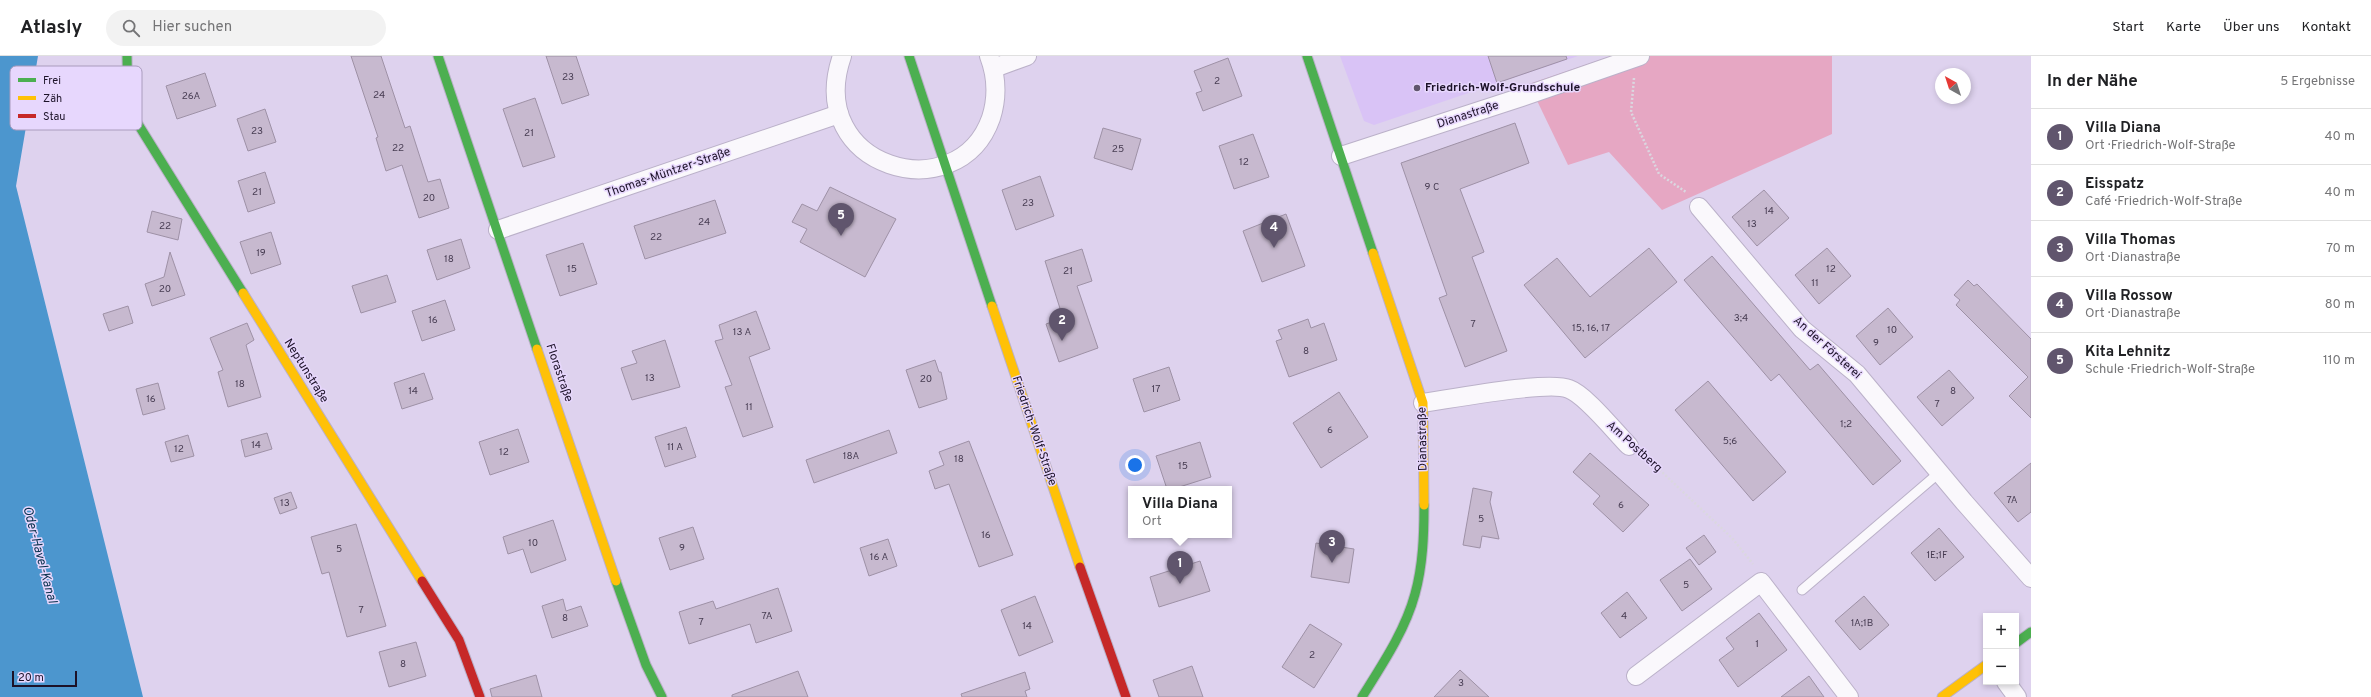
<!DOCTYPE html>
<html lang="de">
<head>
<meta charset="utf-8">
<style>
  body { margin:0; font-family:Overpass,sans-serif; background:#f2f2f2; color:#202124 }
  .controls { position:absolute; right:12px; bottom:12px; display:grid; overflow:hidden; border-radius:0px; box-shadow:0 2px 6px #0003 }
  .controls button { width:36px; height:36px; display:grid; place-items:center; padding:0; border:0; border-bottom:1px solid #e0e0e0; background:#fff; color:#202124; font:20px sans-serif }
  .compass { position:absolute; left:1935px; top:12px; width:36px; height:36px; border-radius:50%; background:#fff; box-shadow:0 2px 6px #0003; rotate:321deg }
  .scale { position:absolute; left:12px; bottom:10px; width:65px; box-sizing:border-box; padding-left:4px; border:2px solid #1c1228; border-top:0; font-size:11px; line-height:14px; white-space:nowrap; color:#1c1228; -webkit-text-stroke:3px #e7d7fd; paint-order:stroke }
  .you { position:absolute; left:1135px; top:409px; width:14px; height:14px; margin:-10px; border:3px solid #fff; border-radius:50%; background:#1a73e8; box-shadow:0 0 0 6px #1a73e833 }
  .badge { display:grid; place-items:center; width:26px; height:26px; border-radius:50%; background:#60556d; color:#fff; font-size:13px; font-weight:700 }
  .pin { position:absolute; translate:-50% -33px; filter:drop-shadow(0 1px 2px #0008) }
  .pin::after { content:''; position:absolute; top:21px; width:14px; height:12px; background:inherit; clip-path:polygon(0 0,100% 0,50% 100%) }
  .popup { position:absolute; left:1128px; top:430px; width:104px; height:52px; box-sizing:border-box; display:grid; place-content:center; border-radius:0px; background:#fff; filter:drop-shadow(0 1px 3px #0005); font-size:13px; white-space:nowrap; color:#757577 }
  .popup b { font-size:15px; color:#202124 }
  .popup::after { content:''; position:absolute; left:50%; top:100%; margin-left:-8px; border:8px solid transparent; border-top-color:#fff }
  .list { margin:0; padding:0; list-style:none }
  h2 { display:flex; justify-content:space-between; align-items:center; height:52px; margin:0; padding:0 16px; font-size:17px }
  h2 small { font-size:13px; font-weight:400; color:#757577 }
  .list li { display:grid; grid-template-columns:26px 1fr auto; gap:12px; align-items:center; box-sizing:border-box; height:56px; padding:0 16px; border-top:1px solid #e0e0e0 }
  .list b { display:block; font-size:15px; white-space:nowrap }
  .list p { margin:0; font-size:13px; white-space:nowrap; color:#757577 }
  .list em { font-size:13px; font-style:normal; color:#757577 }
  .icon { flex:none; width:22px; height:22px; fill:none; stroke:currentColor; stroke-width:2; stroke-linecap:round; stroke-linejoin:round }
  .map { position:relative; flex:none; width:2031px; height:641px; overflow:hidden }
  header { display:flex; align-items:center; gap:24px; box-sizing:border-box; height:56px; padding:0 20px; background:#fff; border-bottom:1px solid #e0e0e0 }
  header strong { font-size:19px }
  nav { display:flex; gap:22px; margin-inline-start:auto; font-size:14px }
  .search { width:280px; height:36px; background:#f2f2f2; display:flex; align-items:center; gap:10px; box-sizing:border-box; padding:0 14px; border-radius:22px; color:#757577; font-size:15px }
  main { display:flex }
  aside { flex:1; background:#fff }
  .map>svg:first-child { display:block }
  .built { fill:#d9c3f6 }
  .green { fill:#e6a7c3 }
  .water { fill:#4c96ce }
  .building { fill:#c7b9cf; stroke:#9e91a6 }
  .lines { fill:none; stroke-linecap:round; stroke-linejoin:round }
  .lane-casing { stroke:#bbb1c9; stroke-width:11 }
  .street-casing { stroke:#bbb1c9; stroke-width:20 }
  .fast-casing { stroke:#bbb1c9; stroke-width:11 }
  .slow-casing { stroke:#bbb1c9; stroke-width:11 }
  .jam-casing { stroke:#bbb1c9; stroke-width:11 }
  .path { stroke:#dbd7e0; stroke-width:2.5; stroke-dasharray:2 2; stroke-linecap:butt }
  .lane { stroke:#faf8fc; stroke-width:9 }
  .street { stroke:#faf8fc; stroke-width:18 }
  .fast { stroke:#4caf50; stroke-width:9 }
  .slow { stroke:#ffc107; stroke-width:9 }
  .jam { stroke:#c62828; stroke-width:9 }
  .poi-dot { fill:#60556d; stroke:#e7d7fd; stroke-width:1.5 }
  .labels { text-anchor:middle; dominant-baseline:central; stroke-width:3; stroke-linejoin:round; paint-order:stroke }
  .number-label { font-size:10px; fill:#473c52 }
  .poi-label { font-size:12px; font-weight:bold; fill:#1c1228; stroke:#e7d7fd; text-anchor:start }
  .street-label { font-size:12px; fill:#1c1228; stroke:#e7d7fd }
  .water-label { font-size:13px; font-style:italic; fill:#07304c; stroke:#e7d7fd }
  .key { fill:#e7d7fd; stroke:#aa9cbd; stroke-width:1 }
  .key-label { font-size:11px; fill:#1c1228 }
</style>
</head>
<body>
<header>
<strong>Atlasly</strong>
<div class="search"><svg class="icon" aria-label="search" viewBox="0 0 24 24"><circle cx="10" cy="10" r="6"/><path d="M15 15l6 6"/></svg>Hier suchen</div>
<nav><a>Start</a><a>Karte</a><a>Über uns</a><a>Kontakt</a></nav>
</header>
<main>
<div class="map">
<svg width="2031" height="641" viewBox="0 0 2031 641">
  <rect width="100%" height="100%" fill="#ded2ee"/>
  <polygon class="built" points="1340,0 1578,0 1374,69 1364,65"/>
  <polygon class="green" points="1611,0 1832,0 1832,78 1662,154 1609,96 1568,109 1529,28"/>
  <polygon class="water" points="0,0 38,0 16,130 143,641 0,641"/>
  <g class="building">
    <polygon points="351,0 381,0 405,72 410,70 428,126 440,123 449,152 419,162 402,109 386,115 376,82 378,81"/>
    <polygon points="546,0 576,0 589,39 562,48"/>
    <polygon points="1488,0 1566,0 1567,3 1497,27"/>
    <polygon points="1228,2 1242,40 1203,55 1196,37 1202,35 1194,15"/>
    <polygon points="205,17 216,50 177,63 166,30"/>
    <polygon points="535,42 555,101 523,111 503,53"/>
    <polygon points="265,53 276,86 248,95 237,63"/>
    <polygon points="1515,67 1529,107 1460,133 1484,196 1472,201 1507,295 1465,311 1439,242 1447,239 1401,107"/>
    <polygon points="1103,72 1141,83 1132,114 1094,102"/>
    <polygon points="1253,78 1269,121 1234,133 1219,90"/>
    <polygon points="265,116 275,147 248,156 238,125"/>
    <polygon points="1040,120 1054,160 1016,174 1002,134"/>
    <polygon points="830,131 896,163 865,221 800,186 807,173 792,166 802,148 817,155"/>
    <polygon points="1764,134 1789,162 1757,190 1732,161"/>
    <polygon points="715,144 726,177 645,203 634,170"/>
    <polygon points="152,155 182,163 178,184 147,176"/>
    <polygon points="1286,158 1305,210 1262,226 1243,175"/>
    <polygon points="271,176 281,208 251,218 240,186"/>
    <polygon points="461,183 470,212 437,224 427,194"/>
    <polygon points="583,187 597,228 560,240 546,199"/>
    <polygon points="1649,192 1677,226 1585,302 1524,229 1557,202 1590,241"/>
    <polygon points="1827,192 1851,220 1819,248 1795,219"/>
    <polygon points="1082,193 1092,225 1077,230 1098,292 1059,306 1046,268 1063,262 1045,205"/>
    <polygon points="170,196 185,239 152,250 145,228 164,221"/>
    <polygon points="1712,200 1810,314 1818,308 1901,405 1873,429 1779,318 1771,325 1684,224"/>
    <polygon points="387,219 396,246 361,257 352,230"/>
    <polygon points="1968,224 1974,230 1977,228 2031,283 2031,362 2009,340 2028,321 1956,249 1960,244 1954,239"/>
    <polygon points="445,244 455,274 422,285 412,255"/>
    <polygon points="128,250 133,267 109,275 103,258"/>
    <polygon points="1888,252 1913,281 1880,309 1856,280"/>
    <polygon points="756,255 770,293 749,301 773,371 743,381 725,331 732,329 715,285 723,283 719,269"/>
    <polygon points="1308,263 1311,272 1324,267 1337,304 1289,321 1276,285 1282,283 1278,274"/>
    <polygon points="247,267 254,284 246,289 261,341 228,351 218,316 223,314 210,282"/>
    <polygon points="665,284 680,331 632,344 621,312 637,307 632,295"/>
    <polygon points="935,304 939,316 941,316 947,343 919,352 906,314"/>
    <polygon points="1169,311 1180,344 1144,356 1133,323"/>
    <polygon points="1949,314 1974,342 1942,370 1917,341"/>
    <polygon points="424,317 433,343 402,353 394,327"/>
    <polygon points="1708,325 1786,416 1753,445 1675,354"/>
    <polygon points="158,327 165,353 143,359 136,333"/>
    <polygon points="1339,336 1368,381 1321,412 1293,367"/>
    <polygon points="686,371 696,401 665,411 655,381"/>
    <polygon points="518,373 529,406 490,419 479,386"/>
    <polygon points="889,374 897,397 814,427 806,404"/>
    <polygon points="267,377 272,393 245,401 241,384"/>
    <polygon points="188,379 194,400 171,406 165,386"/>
    <polygon points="969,385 1013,499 979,511 949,428 935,433 929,415 944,409 939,396"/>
    <polygon points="1200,386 1211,421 1173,433 1167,433 1156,400"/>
    <polygon points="1590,397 1649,449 1623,476 1593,448 1600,440 1573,416"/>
    <polygon points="2031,407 2031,456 2018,466 1994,437"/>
    <polygon points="1473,432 1492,436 1490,446 1499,483 1482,480 1480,492 1463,489"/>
    <polygon points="291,436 297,452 280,458 274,442"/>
    <polygon points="553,464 566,504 531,517 523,493 508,498 503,481"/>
    <polygon points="356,468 386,570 347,581 329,516 322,518 311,481"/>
    <polygon points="693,471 704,503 670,514 659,482"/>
    <polygon points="1939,472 1964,501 1935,525 1911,497"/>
    <polygon points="1704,479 1716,496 1699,509 1686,492"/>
    <polygon points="888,483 897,510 869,520 860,492"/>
    <polygon points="1316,487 1354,493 1349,527 1311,521"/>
    <polygon points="1690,503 1712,533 1682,555 1660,524"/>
    <polygon points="1200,505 1210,535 1159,551 1150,521"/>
    <polygon points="778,532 792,575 756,587 750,568 689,588 679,556 713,545 716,553"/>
    <polygon points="1627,536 1647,562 1620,582 1601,557"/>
    <polygon points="1035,540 1053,586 1019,600 1001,554"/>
    <polygon points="1864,540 1889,569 1860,594 1835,565"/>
    <polygon points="563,543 566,555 581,550 588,570 552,582 542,550"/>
    <polygon points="1759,557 1787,594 1738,631 1719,604 1734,593 1726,582"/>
    <polygon points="1310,568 1342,588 1314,632 1282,611"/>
    <polygon points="416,586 426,620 389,631 379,596"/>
    <polygon points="1192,610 1203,641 1159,641 1153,624"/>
    <polygon points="1460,614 1489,641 1434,641"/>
    <polygon points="798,615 808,641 732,641 732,639"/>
    <polygon points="1025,616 1030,633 1025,635 1027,641 962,641 961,638"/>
    <polygon points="536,619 542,641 492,641 490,633"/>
    <polygon points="1809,620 1824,641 1781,641"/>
  </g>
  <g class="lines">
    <defs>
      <polyline id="lane" points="1802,534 1940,416"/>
      <g id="street">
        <path d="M842 0C803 112 958 156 991 62 998 40 997 21 989 0"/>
        <polyline points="994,12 1027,0"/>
        <polyline points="1341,100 1522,41 1640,0"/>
        <polyline points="1699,151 1802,273 1857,318 1964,446 2031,522"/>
        <polyline points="498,174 839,58"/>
        <path d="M1423 347C1451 343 1548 324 1569 333 1586 339 1615 376 1629 390"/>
        <polyline points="1636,620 1761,526 1849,641"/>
        <polyline points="2006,626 2017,641"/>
      </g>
      <g id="fast">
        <polyline points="127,0 128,52 243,237"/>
        <polyline points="438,0 537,293"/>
        <polyline points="909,0 992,250"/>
        <polyline points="1307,0 1373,197"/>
        <polyline points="616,525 646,609 662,641"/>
        <polyline points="2016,587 2031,576"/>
        <path d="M1362 641C1382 609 1405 575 1415 538 1423 509 1424 479 1424 449"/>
      </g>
      <g id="slow">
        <polyline points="1373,197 1423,347 1424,449"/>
        <polyline points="243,237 422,525"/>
        <polyline points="992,250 1080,511"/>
        <polyline points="537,293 616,525"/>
        <polyline points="1942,641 1986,609"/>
      </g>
      <g id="jam">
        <polyline points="1080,511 1126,641"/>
        <polyline points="422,525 459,584 480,641"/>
      </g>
    </defs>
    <use href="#lane" class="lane-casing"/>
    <use href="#street" class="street-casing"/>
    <use href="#fast" class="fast-casing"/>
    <use href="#slow" class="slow-casing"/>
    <use href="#jam" class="jam-casing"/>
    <g class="path">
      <polyline points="1634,22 1631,56 1659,118 1686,136"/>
      <polyline points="1645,400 1732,482 1753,508"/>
    </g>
    <use href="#lane" class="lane"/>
    <use href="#street" class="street"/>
    <use href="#fast" class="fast"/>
    <use href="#slow" class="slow"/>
    <use href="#jam" class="jam"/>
  </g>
  <circle class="poi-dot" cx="1417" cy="32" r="4"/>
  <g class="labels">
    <g class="number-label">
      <text x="568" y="21">23</text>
      <text x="1217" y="25">2</text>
      <text x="379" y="39">24</text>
      <text x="191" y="40">26A</text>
      <text x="257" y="75">23</text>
      <text x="529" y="77">21</text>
      <text x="398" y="92">22</text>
      <text x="1118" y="93">25</text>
      <text x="1244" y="106">12</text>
      <text x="1432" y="131">9 C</text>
      <text x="257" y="136">21</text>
      <text x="429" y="142">20</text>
      <text x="1028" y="147">23</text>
      <text x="1769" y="155">14</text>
      <text x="704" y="166">24</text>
      <text x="1752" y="168">13</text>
      <text x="165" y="170">22</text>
      <text x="656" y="181">22</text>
      <text x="261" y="197">19</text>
      <text x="449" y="203">18</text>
      <text x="572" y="213">15</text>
      <text x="1831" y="213">12</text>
      <text x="1068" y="215">21</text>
      <text x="1815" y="227">11</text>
      <text x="165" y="233">20</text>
      <text x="1741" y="262">3;4</text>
      <text x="433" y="264">16</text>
      <text x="1473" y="268">7</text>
      <text x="1591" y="272">15, 16, 17</text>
      <text x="1892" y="274">10</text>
      <text x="742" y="276">13 A</text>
      <text x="1876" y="287">9</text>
      <text x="1306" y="295">8</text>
      <text x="650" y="322">13</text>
      <text x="926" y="323">20</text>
      <text x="240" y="328">18</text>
      <text x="1156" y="333">17</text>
      <text x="413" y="335">14</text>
      <text x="1953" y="335">8</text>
      <text x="151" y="343">16</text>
      <text x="1937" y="348">7</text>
      <text x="749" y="351">11</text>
      <text x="1846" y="368">1;2</text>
      <text x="1330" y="374">6</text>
      <text x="1730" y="385">5;6</text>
      <text x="256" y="389">14</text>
      <text x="675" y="391">11 A</text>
      <text x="179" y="393">12</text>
      <text x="504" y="396">12</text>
      <text x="851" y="400">18A</text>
      <text x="959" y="403">18</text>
      <text x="1183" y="410">15</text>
      <text x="2012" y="444">7A</text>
      <text x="285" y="447">13</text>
      <text x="1621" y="449">6</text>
      <text x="1481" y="463">5</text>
      <text x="986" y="479">16</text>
      <text x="533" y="487">10</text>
      <text x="682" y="492">9</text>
      <text x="339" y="493">5</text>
      <text x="1937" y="499">1E;1F</text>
      <text x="879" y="501">16 A</text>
      <text x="1686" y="529">5</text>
      <text x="361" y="554">7</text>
      <text x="767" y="560">7A</text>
      <text x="1624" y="560">4</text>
      <text x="565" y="562">8</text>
      <text x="701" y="566">7</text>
      <text x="1862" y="567">1A;1B</text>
      <text x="1027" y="570">14</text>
      <text x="1757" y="588">1</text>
      <text x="1312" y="599">2</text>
      <text x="403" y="608">8</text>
      <text x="1461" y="627">3</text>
    </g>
    <g class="poi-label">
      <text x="1425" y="32">Friedrich-Wolf-Grundschule</text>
    </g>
    <g class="street-label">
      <text transform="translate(1468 59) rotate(-18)">Dianastraße</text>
      <text transform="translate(668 117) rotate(-19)">Thomas-Müntzer-Straße</text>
      <text transform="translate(1827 292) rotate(42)">An der Försterei</text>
      <text transform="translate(306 315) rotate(58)">Neptunstraße</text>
      <text transform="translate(559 317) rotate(71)">Florastraße</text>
      <text transform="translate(1034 375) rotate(71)">Friedrich-Wolf-Straße</text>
      <text transform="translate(1423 383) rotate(-91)">Dianastraße</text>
      <text transform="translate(1634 391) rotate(42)">Am Postberg</text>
    </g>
    <g class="water-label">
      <text transform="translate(39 499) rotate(75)">Oder-Havel-Kanal</text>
    </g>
  </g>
  <rect x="10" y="10" width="132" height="64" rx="6" class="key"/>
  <rect x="18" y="22" width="18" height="4" fill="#4caf50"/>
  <rect x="18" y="40" width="18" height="4" fill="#ffc107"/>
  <rect x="18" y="58" width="18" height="4" fill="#c62828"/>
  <g class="key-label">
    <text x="43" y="28">Frei</text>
    <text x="43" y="46">Zäh</text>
    <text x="43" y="64">Stau</text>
  </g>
</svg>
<div class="controls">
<button>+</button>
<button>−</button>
</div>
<svg class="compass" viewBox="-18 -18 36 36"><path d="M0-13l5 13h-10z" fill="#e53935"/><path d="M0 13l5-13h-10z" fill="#757577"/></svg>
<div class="scale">20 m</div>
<div class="you"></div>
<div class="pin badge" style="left:1180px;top:528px">1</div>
<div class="popup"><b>Villa Diana</b>Ort</div>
<div class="pin badge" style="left:1062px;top:285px">2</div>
<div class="pin badge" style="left:1332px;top:507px">3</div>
<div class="pin badge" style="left:1274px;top:192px">4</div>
<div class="pin badge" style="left:841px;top:180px">5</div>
</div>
<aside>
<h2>In der Nähe<small>5 Ergebnisse</small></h2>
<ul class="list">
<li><span class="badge">1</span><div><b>Villa Diana</b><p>Ort · Friedrich-Wolf-Straße</p></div><em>40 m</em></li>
<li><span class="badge">2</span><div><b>Eisspatz</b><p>Café · Friedrich-Wolf-Straße</p></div><em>40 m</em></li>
<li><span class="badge">3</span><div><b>Villa Thomas</b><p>Ort · Dianastraße</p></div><em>70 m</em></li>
<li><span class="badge">4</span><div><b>Villa Rossow</b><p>Ort · Dianastraße</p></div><em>80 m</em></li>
<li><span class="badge">5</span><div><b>Kita Lehnitz</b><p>Schule · Friedrich-Wolf-Straße</p></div><em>110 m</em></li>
</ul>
</aside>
</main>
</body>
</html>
